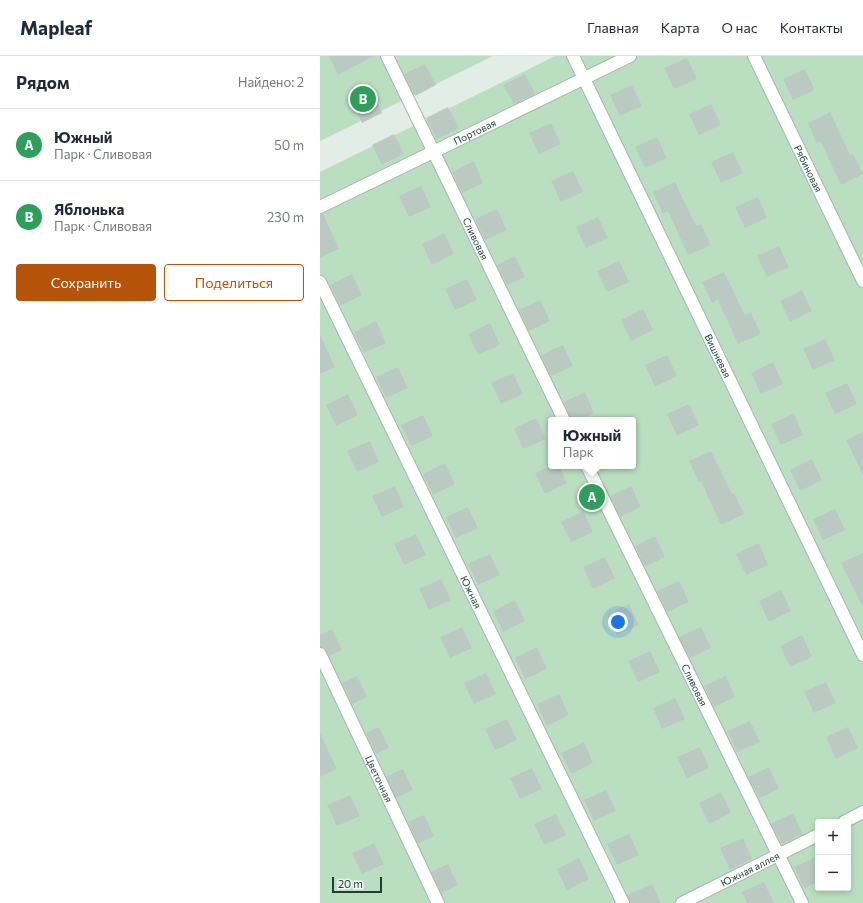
<!DOCTYPE html>
<html lang="ru">
<head>
<meta charset="utf-8">
<style>
  body { margin:0; font-family:Commissioner,sans-serif; background:#f6f6f7; color:#1f2937 }
  .controls { position:absolute; right:12px; bottom:12px; display:grid; overflow:hidden; border-radius:4px; box-shadow:0 2px 6px #0003 }
  .controls button { width:36px; height:36px; display:grid; place-items:center; padding:0; border:0; border-bottom:1px solid #e0e1e3; background:#fff; color:#1f2937; font:20px sans-serif }
  .scale { position:absolute; left:12px; bottom:10px; width:50px; box-sizing:border-box; padding-left:4px; border:2px solid #213e33; border-top:0; font-size:11px; line-height:14px; white-space:nowrap; color:#213e33; -webkit-text-stroke:3px #f2f9f5; paint-order:stroke }
  .you { position:absolute; left:298px; top:566px; width:14px; height:14px; margin:-10px; border:3px solid #fff; border-radius:50%; background:#1a73e8; box-shadow:0 0 0 6px #1a73e833 }
  .badge { display:grid; place-items:center; width:26px; height:26px; border-radius:50%; background:#b45309; color:#fff; font-size:13px; font-weight:700 }
  .pin { position:absolute; translate:-50% -50%; border:2px solid #fff; box-shadow:0 1px 4px #0006 }
  .popup { position:absolute; left:228px; top:361px; width:88px; height:52px; box-sizing:border-box; display:grid; place-content:center; border-radius:4px; background:#fff; filter:drop-shadow(0 1px 3px #0005); font-size:13px; white-space:nowrap; color:#747a83 }
  .popup b { font-size:15px; color:#1f2937 }
  .popup::after { content:''; position:absolute; left:50%; top:100%; margin-left:-8px; border:8px solid transparent; border-top-color:#fff }
  .list { margin:0; padding:0; list-style:none }
  h2 { display:flex; justify-content:space-between; align-items:center; height:52px; margin:0; padding:0 16px; font-size:17px }
  h2 small { font-size:13px; font-weight:400; color:#747a83 }
  .list li { display:grid; grid-template-columns:26px 1fr auto; gap:12px; align-items:center; box-sizing:border-box; height:72px; padding:0 16px; border-top:1px solid #e0e1e3 }
  .list b { display:block; font-size:15px; white-space:nowrap }
  .list p { margin:0; font-size:13px; white-space:nowrap; color:#747a83 }
  .list em { font-size:13px; font-style:normal; color:#747a83 }
  .actions { display:flex; gap:8px; padding:12px 16px }
  .actions a { flex:1; padding:9px 0; border:1px solid #b45309; border-radius:4px; text-align:center; font-size:14px; color:#b45309 }
  .actions .main { background:#b45309; color:#fff }
  .map { position:relative; flex:none; width:543px; height:847px; overflow:hidden }
  header { display:flex; align-items:center; gap:24px; box-sizing:border-box; height:56px; padding:0 20px; background:#fff; border-bottom:1px solid #e0e1e3 }
  header strong { font-size:19px }
  nav { display:flex; gap:22px; margin-inline-start:auto; font-size:14px }
  main { display:flex }
  aside { flex:1; background:#fff }
  .map>svg:first-child { display:block }
  .green { fill:#badfc0; fill-rule:evenodd }
  .building { fill:#bacac2 }
  .lines { fill:none; stroke-linecap:round; stroke-linejoin:round }
  .minor-casing { stroke:#a4b5ad; stroke-width:14 }
  .minor { stroke:#fff; stroke-width:12 }
  .labels { text-anchor:middle; dominant-baseline:central; stroke-width:3; stroke-linejoin:round; paint-order:stroke }
  .street-label { font-size:10px; fill:#213e33; stroke:#f2f9f5 }
</style>
</head>
<body>
<header>
<strong>Mapleaf</strong>
<nav><a>Главная</a><a>Карта</a><a>О нас</a><a>Контакты</a></nav>
</header>
<main>
<aside>
<h2>Рядом<small>Найдено: 2</small></h2>
<ul class="list">
<li><span class="badge" style="background:#2e9e5b">A</span><div><b>Южный</b><p>Парк · Сливовая</p></div><em>50 m</em></li>
<li><span class="badge" style="background:#2e9e5b">B</span><div><b>Яблонька</b><p>Парк · Сливовая</p></div><em>230 m</em></li>
</ul>
<div class="actions"><a class="main">Сохранить</a><a>Поделиться</a></div>
</aside>
<div class="map">
<svg width="543" height="847" viewBox="0 0 543 847">
  <rect width="100%" height="100%" fill="#e2ede7"/>
  <g class="green">
    <polygon points="0,0 173,0 0,85"/>
    <path d="M235 0H543V847H0V116ZM231 364H313V410H231ZM498 766H528V832H498Z"/>
  </g>
  <g class="building">
    <polygon points="9,0 54,0 18,19"/>
    <polygon points="367,2 377,23 354,33 344,12"/>
    <polygon points="105,8 116,29 95,40 84,18"/>
    <polygon points="485,13 495,34 473,44 463,23"/>
    <polygon points="205,18 215,38 194,48 183,29"/>
    <polygon points="312,29 322,50 300,60 290,39"/>
    <polygon points="51,32 62,57 42,67 30,44"/>
    <polygon points="391,48 401,69 379,79 369,58"/>
    <polygon points="128,51 139,72 117,83 106,62"/>
    <polygon points="510,56 530,99 533,98 543,118 521,129 501,86 497,88 488,67"/>
    <polygon points="231,67 241,88 219,98 209,77"/>
    <polygon points="74,78 84,98 62,109 52,89"/>
    <polygon points="337,81 347,102 325,112 315,91"/>
    <polygon points="413,96 423,117 401,127 391,106"/>
    <polygon points="154,105 163,127 142,137 132,116"/>
    <polygon points="253,115 263,136 241,146 231,125"/>
    <polygon points="355,126 376,170 381,168 391,189 368,199 348,155 343,158 333,136"/>
    <polygon points="101,130 111,151 89,161 79,140"/>
    <polygon points="438,141 447,162 425,172 415,151"/>
    <polygon points="177,153 187,174 165,184 155,163"/>
    <polygon points="0,158 3,158 19,193 0,202"/>
    <polygon points="278,161 288,182 266,192 256,171"/>
    <polygon points="124,177 134,198 112,209 102,188"/>
    <polygon points="459,190 469,211 447,221 437,200"/>
    <polygon points="195,200 205,221 187,229 177,209"/>
    <polygon points="299,205 309,226 287,236 277,215"/>
    <polygon points="404,216 425,259 431,257 441,278 418,288 398,244 392,247 382,226"/>
    <polygon points="32,218 42,239 20,250 10,229"/>
    <polygon points="147,223 157,244 135,254 125,233"/>
    <polygon points="482,234 492,255 470,266 460,245"/>
    <polygon points="220,244 230,265 209,275 199,254"/>
    <polygon points="323,253 333,274 311,285 301,264"/>
    <polygon points="56,265 66,287 44,297 34,276"/>
    <polygon points="170,267 180,289 158,299 148,278"/>
    <polygon points="0,279 15,311 0,318"/>
    <polygon points="505,283 515,304 493,314 483,293"/>
    <polygon points="243,289 253,310 231,320 221,299"/>
    <polygon points="347,299 357,320 335,331 325,309"/>
    <polygon points="453,306 463,328 441,338 431,317"/>
    <polygon points="78,311 88,332 66,342 56,321"/>
    <polygon points="193,317 203,338 181,348 171,327"/>
    <polygon points="527,327 537,348 515,358 505,337"/>
    <polygon points="265,336 274,357 260,364 251,364 244,346"/>
    <polygon points="28,338 38,359 16,370 6,349"/>
    <polygon points="369,348 379,369 357,380 347,358"/>
    <polygon points="474,357 483,379 461,389 451,368"/>
    <polygon points="103,359 113,380 91,390 81,369"/>
    <polygon points="216,362 226,383 203,393 194,372"/>
    <polygon points="543,376 543,419 526,384"/>
    <polygon points="50,385 59,406 37,416 27,395"/>
    <polygon points="391,395 412,438 414,437 424,458 401,469 381,425 379,426 369,405"/>
    <polygon points="492,403 502,424 480,435 470,414"/>
    <polygon points="125,407 135,428 113,439 103,418"/>
    <polygon points="231,410 239,410 247,427 225,438 215,417"/>
    <polygon points="75,430 84,451 62,461 52,440"/>
    <polygon points="311,430 321,451 300,461 290,440"/>
    <polygon points="148,451 158,472 136,482 126,461"/>
    <polygon points="515,453 525,474 503,484 493,463"/>
    <polygon points="263,455 273,476 251,486 241,466"/>
    <polygon points="96,478 106,499 84,509 74,488"/>
    <polygon points="335,480 345,501 325,511 315,490"/>
    <polygon points="439,487 448,509 426,519 416,498"/>
    <polygon points="543,497 543,552 521,507"/>
    <polygon points="170,498 180,519 158,529 148,508"/>
    <polygon points="285,501 295,522 273,533 263,511"/>
    <polygon points="121,523 131,544 109,554 99,533"/>
    <polygon points="359,525 369,546 347,556 337,535"/>
    <polygon points="461,534 471,555 449,566 439,545"/>
    <polygon points="195,544 205,565 183,576 173,555"/>
    <polygon points="309,548 319,569 297,579 287,558"/>
    <polygon points="142,571 152,592 130,602 120,581"/>
    <polygon points="381,571 391,592 370,602 359,581"/>
    <polygon points="12,573 22,594 9,600 5,592 0,591 0,579"/>
    <polygon points="482,579 492,601 470,611 460,590"/>
    <polygon points="217,591 227,613 205,623 195,602"/>
    <polygon points="330,595 340,616 318,626 308,605"/>
    <polygon points="166,617 176,638 154,648 144,627"/>
    <polygon points="37,620 47,641 32,648 22,627"/>
    <polygon points="406,620 415,641 394,651 384,630"/>
    <polygon points="506,626 516,647 494,657 484,636"/>
    <polygon points="239,638 249,659 227,670 217,648"/>
    <polygon points="355,642 365,663 342,673 333,652"/>
    <polygon points="187,663 197,684 175,694 165,673"/>
    <polygon points="430,665 440,686 417,696 407,675"/>
    <polygon points="59,671 69,692 56,698 46,677"/>
    <polygon points="528,671 538,692 516,703 506,681"/>
    <polygon points="0,677 17,713 0,721"/>
    <polygon points="264,686 273,707 251,718 241,697"/>
    <polygon points="380,691 389,712 367,722 357,701"/>
    <polygon points="449,711 459,733 439,742 428,721"/>
    <polygon points="212,712 222,733 200,743 190,722"/>
    <polygon points="83,713 93,734 76,742 66,721"/>
    <polygon points="286,734 296,755 274,765 264,744"/>
    <polygon points="401,736 411,757 389,768 379,747"/>
    <polygon points="30,739 40,760 17,770 7,749"/>
    <polygon points="473,757 483,778 462,788 451,768"/>
    <polygon points="236,758 246,779 224,789 214,768"/>
    <polygon points="104,759 114,780 98,788 88,766"/>
    <polygon points="309,778 319,799 297,809 287,788"/>
    <polygon points="423,782 432,803 410,814 400,792"/>
    <polygon points="54,787 64,808 42,818 32,797"/>
    <polygon points="498,800 498,826 484,832 474,811"/>
    <polygon points="259,802 269,823 247,834 237,813"/>
    <polygon points="128,808 138,829 121,837 111,816"/>
    <polygon points="444,826 454,847 427,847 422,836"/>
    <polygon points="332,828 341,847 310,847 307,839"/>
  </g>
  <g class="lines">
    <defs>
      <g id="minor">
        <path id="s1" d="M67 0 244 364"/>
        <path id="s2" d="M253 0 543 599"/>
        <path id="s3" d="M434 0 543 225"/>
        <path id="s4" d="M0 151 310 0"/>
        <path id="s5" d="M0 226 303 847"/>
        <path id="s6" d="M267 410 482 847"/>
        <path id="s7" d="M0 598 118 847"/>
        <polyline points="524,766 543,756"/>
        <path id="s8" d="M362 847 498 779"/>
      </g>
    </defs>
    <use href="#minor" class="minor-casing"/>
    <use href="#minor" class="minor"/>
  </g>
  <g class="labels">
    <g class="street-label">
      <text stroke="none"><textPath href="#s4" startOffset="172">Портовая</textPath></text>
      <text stroke="none"><textPath href="#s3" startOffset="125">Рябиновая</textPath></text>
      <text stroke="none"><textPath href="#s1" startOffset="203">Сливовая</textPath></text>
      <text stroke="none"><textPath href="#s2" startOffset="333">Вишневая</textPath></text>
      <text stroke="none"><textPath href="#s5" startOffset="345">Южная</textPath></text>
      <text stroke="none"><textPath href="#s6" startOffset="244">Сливовая</textPath></text>
      <text stroke="none"><textPath href="#s7" startOffset="138">Цветочная</textPath></text>
      <text stroke="none"><textPath href="#s8" startOffset="76">Южная аллея</textPath></text>
    </g>
  </g>
</svg>
<div class="controls">
<button>+</button>
<button>−</button>
</div>
<div class="scale">20 m</div>
<div class="you"></div>
<div class="pin badge" style="left:272px;top:441px;background:#2e9e5b">A</div>
<div class="popup"><b>Южный</b>Парк</div>
<div class="pin badge" style="left:43px;top:43px;background:#2e9e5b">B</div>
</div>
</main>
</body>
</html>
